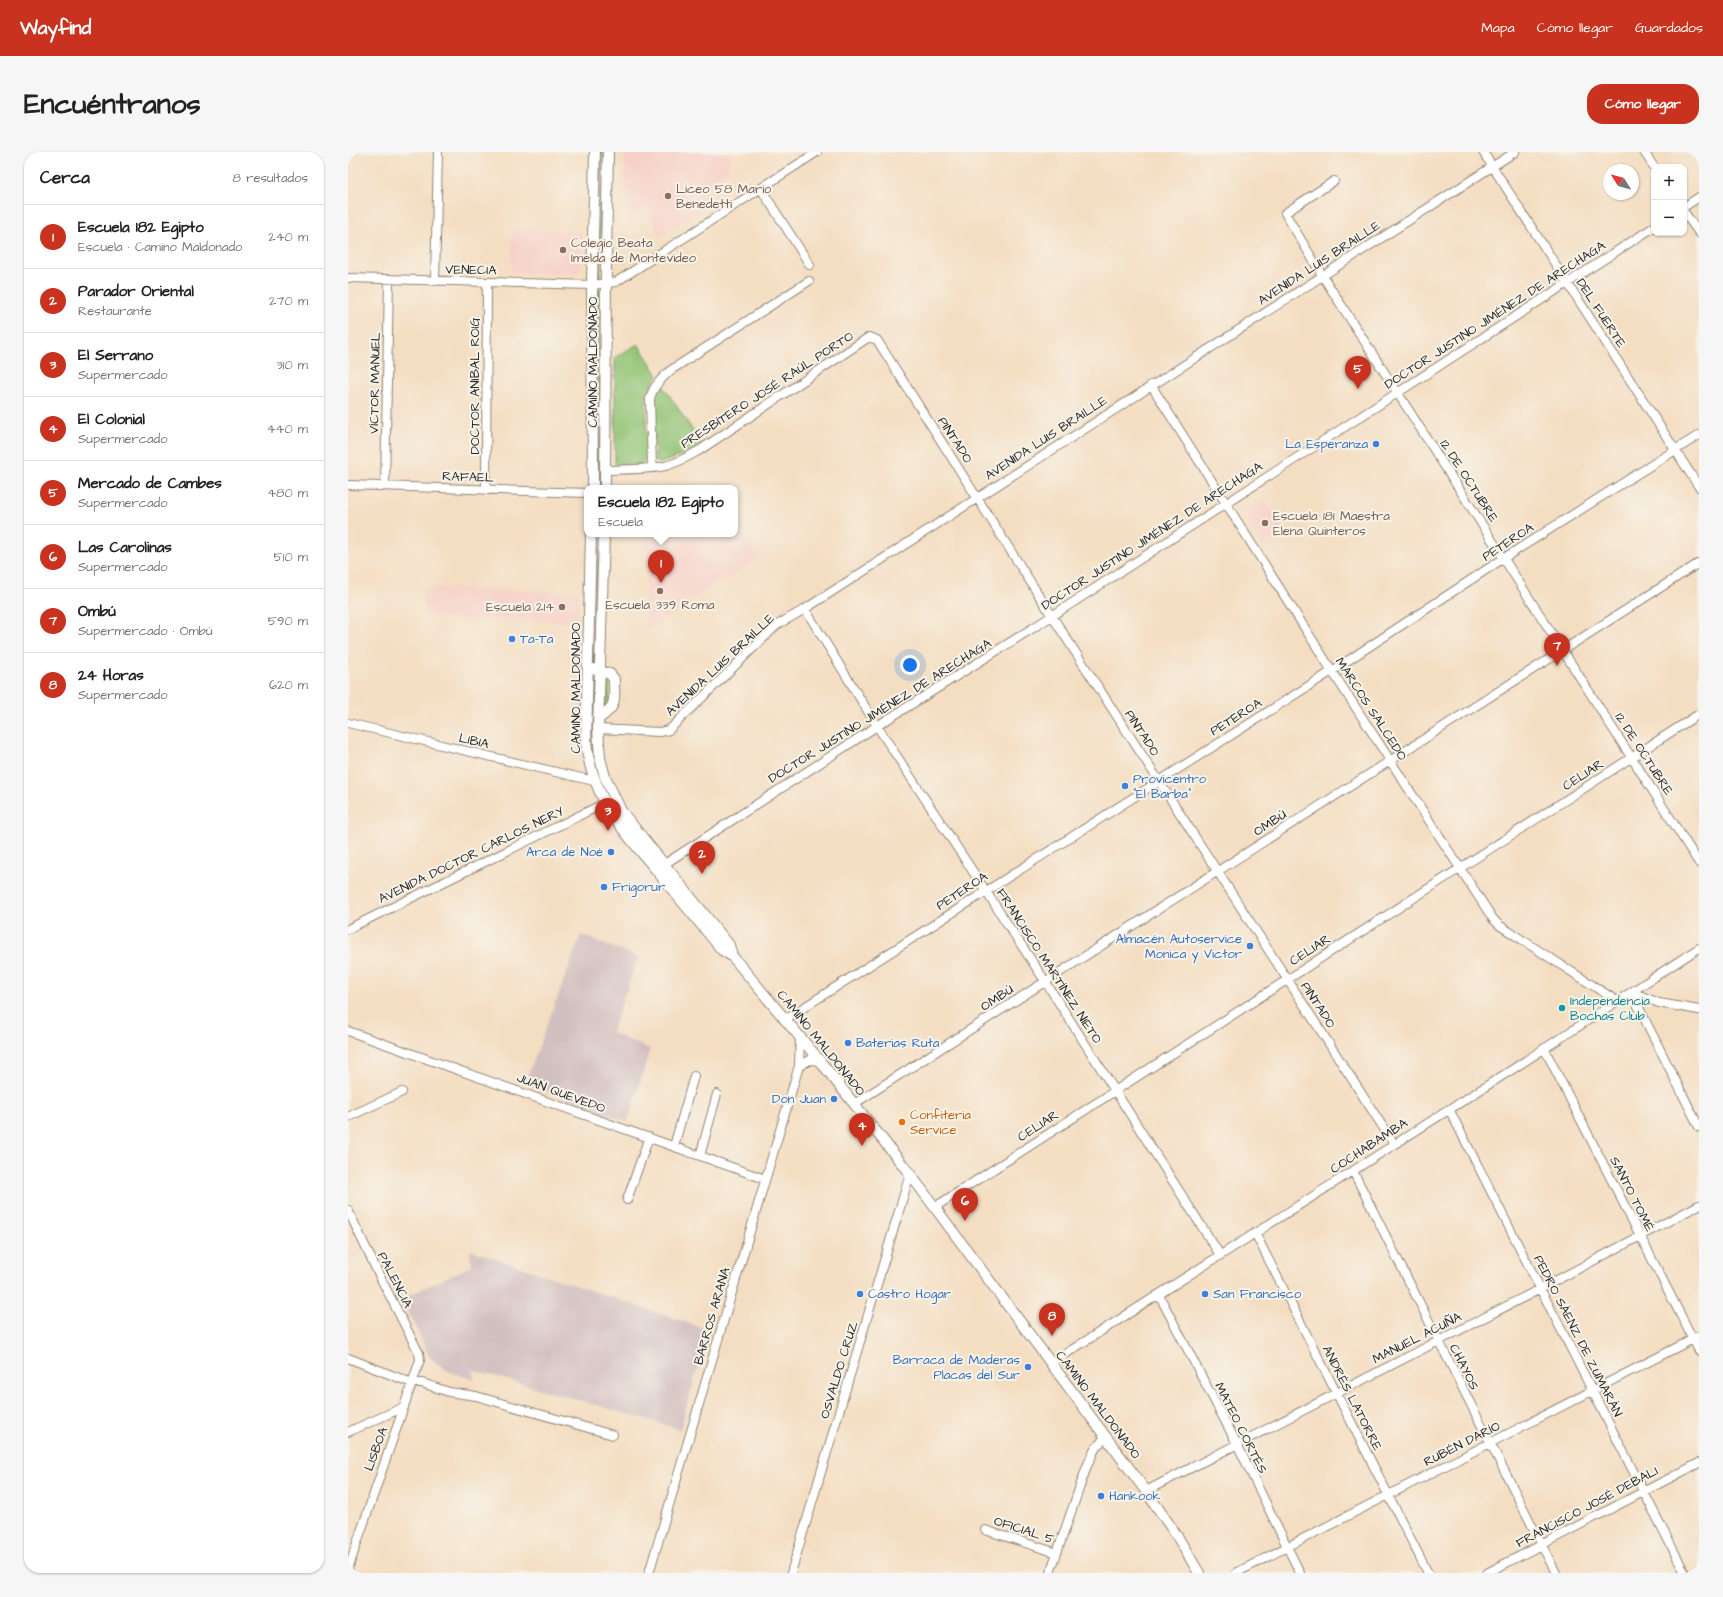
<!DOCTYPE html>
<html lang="es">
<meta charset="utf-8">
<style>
:root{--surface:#fff;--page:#f6f6f6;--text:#222;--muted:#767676;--line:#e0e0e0;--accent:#c8321e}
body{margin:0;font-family:"Architects Daughter",sans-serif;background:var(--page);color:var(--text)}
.controls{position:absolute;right:12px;top:12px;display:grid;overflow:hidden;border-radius:8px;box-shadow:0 1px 3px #0004}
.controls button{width:36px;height:36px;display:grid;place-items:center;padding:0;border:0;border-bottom:1px solid var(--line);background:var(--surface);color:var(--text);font:20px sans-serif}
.compass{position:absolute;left:1255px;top:12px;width:36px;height:36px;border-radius:50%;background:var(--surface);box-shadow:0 1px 3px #0004;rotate:307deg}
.you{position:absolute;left:562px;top:513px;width:14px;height:14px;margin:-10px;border:3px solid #fff;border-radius:50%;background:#1a73e8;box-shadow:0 0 0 6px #1a73e833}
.badge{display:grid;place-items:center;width:26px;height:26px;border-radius:50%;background:var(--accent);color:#fff;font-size:13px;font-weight:700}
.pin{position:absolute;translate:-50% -33px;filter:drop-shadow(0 1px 2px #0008)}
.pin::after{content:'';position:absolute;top:21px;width:14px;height:12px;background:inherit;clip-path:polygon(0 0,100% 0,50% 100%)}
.popup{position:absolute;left:236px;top:333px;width:154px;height:52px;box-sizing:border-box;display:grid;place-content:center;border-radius:8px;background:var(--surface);filter:drop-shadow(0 1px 3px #0005);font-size:13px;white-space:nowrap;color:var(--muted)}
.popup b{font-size:15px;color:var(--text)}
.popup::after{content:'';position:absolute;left:50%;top:100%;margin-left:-8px;border:8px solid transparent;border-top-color:var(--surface)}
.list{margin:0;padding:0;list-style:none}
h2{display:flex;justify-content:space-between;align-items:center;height:52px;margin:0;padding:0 16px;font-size:17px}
h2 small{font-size:13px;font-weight:400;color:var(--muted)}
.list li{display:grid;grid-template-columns:26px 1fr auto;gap:12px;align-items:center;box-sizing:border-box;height:64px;padding:0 16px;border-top:1px solid var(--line)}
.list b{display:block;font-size:15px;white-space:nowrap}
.list p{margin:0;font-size:13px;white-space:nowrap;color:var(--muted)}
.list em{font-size:13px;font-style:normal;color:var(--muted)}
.map{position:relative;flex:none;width:1351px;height:1421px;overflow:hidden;border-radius:16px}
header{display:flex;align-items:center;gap:24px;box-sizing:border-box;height:56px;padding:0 20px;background:var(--accent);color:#fff}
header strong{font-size:19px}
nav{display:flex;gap:22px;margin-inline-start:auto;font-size:14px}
.intro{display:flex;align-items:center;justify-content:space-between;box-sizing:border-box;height:96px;padding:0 24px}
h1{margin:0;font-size:28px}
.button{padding:10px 18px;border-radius:16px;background:var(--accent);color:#fff;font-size:14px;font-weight:700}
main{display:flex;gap:24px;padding:0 24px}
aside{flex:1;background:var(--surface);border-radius:16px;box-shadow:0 1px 3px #0004}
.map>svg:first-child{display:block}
</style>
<header>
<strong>Wayfind</strong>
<nav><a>Mapa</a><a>Cómo llegar</a><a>Guardados</a></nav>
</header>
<div class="intro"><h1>Encuéntranos</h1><a class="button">Cómo llegar</a></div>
<main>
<aside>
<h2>Cerca<small>8 resultados</small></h2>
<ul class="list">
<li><span class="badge">1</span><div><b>Escuela 182 Egipto</b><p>Escuela · Camino Maldonado</p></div><em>240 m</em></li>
<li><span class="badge">2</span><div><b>Parador Oriental</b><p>Restaurante</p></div><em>270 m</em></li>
<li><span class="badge">3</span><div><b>El Serrano</b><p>Supermercado</p></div><em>310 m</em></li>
<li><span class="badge">4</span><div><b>El Colonial</b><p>Supermercado</p></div><em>440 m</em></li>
<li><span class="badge">5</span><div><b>Mercado de Cambes</b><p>Supermercado</p></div><em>480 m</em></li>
<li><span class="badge">6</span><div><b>Las Carolinas</b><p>Supermercado</p></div><em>510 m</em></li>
<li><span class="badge">7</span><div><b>Ombú</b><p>Supermercado · Ombú</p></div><em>590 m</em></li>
<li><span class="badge">8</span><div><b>24 Horas</b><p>Supermercado</p></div><em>620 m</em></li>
</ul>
</aside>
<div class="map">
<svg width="1351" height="1421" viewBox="0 0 1351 1421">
<rect width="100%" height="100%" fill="#f7f3e8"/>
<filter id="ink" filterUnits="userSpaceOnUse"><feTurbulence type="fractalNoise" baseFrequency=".025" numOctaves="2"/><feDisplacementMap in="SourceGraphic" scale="8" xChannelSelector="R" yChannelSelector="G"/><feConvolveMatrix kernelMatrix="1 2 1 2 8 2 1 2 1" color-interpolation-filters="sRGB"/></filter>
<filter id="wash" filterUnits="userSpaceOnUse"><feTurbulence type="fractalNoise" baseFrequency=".012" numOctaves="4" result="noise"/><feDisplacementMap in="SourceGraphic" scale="16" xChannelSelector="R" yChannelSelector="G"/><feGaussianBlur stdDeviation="0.9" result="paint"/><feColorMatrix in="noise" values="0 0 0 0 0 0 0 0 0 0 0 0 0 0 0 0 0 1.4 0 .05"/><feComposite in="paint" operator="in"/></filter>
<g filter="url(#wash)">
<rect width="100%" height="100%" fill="#f4dec2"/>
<path fill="#f7d1c8" d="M277,0H381L383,3L380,18L355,36L364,51L311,86L301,56L279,62L281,40H275Z
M164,77L233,79L232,119L227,123L163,121Z
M917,346L937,379L915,393L899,366V363L902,356Z
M387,370L410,406L297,479L299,382H387Z
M75,435L231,440L230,470L76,465Z"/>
<path fill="#d2bfc0" d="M233,783L290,805L263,881L302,897L280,970L177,931Z
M122,1098L361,1178L332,1277L125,1218L126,1228L100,1219L82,1206L54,1146L124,1114Z"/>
<path fill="#91c373" stroke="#5e774f" d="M251,0H254L252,127L249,126Z
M250,137H253L251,336H248Z
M290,192L310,223L298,244L299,307L293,313H268L267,312V205Z
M313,231L354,292L340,301L313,311L307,309L305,252L307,241Z
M248,382H250L247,512L245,513Z
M245,520L247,521L254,629L265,653L301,700L299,702L273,670L250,628L243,591Z
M255,524L261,526L262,550L255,557Z"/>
</g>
<g filter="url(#ink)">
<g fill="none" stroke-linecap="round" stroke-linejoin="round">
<defs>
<path id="minor" d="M1135,0L1351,335
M1296,0L1306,15
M986,29L937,61L974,123L1351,711
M413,37L462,113
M1336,55L1351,45
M1336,60L1351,81
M0,126L244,133L268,130L469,0
M87,129L90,0
M803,233L984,519L1145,767L1151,773L1269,849
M304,315L302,247C305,234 313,227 323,218L461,129
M257,318C277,317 298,318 317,314C330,311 341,304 352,298L521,185L529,188L704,464L1046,992
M0,333L239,341
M37,334L41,127
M138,338L139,130
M457,457L529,574L697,829L872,1103
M0,571L246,629
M250,577L312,580L321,578L429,473L457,457L1167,0
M312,715L529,574L704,464L1306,75
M0,777L257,651
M1283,840L1351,975
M1283,840L1311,851L1351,858
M436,868L984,519L1156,406L1351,283
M0,879L417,1027
M1196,896L1351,1199
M451,914L462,908L472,909
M506,952L1351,411
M1101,957L1337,1421
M0,965L54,940
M326,994L346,924
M352,1004L369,942
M1005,1019L1208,1421
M279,1048L301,985
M587,1055L1351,562
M0,1058L30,1121L71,1201L72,1208L0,1417
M907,1081L1080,1421
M811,1143L889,1292L952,1421
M0,1206L64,1231H74L101,1240L128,1244L265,1283
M703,1211L1165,917L1351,796
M0,1280L56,1255
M798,1339L1192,1137L1351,1053
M637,1378L709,1401
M301,1421L451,914L452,886
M443,1421L562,1022
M702,1421L739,1314L747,1297L758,1284
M888,1421L1351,1184
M1139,1421L1351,1311"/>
<path id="major" d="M245,336L244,133L247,0
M257,336L258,104L260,0
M243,382L238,591C245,648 275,678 310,720C331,746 353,772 374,798L384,804L472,909L562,1022L798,1339L829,1384L851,1421
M256,382L250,577L252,606L257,625L273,659L381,793L384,804
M245,517L262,522L266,527C266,550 270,553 250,567"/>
</defs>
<use href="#minor" stroke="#908476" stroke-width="10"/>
<use href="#major" stroke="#908476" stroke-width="12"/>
<use href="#minor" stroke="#fff" stroke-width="8"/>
<use href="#major" stroke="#fff" stroke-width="10"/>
</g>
</g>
<g fill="#8d6e63" stroke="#f7f3e8" stroke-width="1.5">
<circle cx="320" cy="44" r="4"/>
<circle cx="215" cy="98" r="4"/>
<circle cx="917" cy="371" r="4"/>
<circle cx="312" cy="439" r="4"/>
<circle cx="214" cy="455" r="4"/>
</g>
<g fill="#3f7fe0" stroke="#f7f3e8" stroke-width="1.5">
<circle cx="1028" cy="292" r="4"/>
<circle cx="164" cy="487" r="4"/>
<circle cx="777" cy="634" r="4"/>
<circle cx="263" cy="700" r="4"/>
<circle cx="256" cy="735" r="4"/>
<circle cx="902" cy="794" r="4"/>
<circle cx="500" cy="891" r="4"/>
<circle cx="486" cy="947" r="4"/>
<circle cx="512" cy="1142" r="4"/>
<circle cx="857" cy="1142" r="4"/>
<circle cx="680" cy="1215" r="4"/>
<circle cx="753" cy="1344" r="4"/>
</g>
<circle fill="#0f9aa8" stroke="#f7f3e8" stroke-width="1.5" cx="1214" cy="856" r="4"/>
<circle fill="#e8710a" stroke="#f7f3e8" stroke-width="1.5" cx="554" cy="970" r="4"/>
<g text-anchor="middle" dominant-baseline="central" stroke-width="4" stroke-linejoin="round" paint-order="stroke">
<g font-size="13" fill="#785e54" stroke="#f7f3e8" text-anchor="start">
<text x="328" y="37">Liceo 58 Mario<tspan x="328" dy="15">Benedetti</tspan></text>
<text x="223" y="91">Colegio Beata<tspan x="223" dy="15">Imelda de Montevideo</tspan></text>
<text x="925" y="364">Escuela 181 Maestra<tspan x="925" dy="15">Elena Quinteros</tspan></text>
<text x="312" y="453" text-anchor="middle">Escuela 339 Roma</text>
<text x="206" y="455" text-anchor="end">Escuela 214</text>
</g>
<g font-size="13" fill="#2b2b2b" stroke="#f7f3e8">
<text transform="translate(971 111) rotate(-33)">AVENIDA LUIS BRAILLE</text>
<text transform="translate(123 118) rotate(1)">VENECIA</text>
<text transform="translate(1253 161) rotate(57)">DEL FUERTE</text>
<text transform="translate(1147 163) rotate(-33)">DOCTOR JUSTINO JIMÉNEZ DE ARECHAGA</text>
<text transform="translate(245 210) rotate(-90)">CAMINO MALDONADO</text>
<text transform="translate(27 231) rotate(-89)">VÍCTOR MANUEL</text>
<text transform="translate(127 234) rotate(-90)">DOCTOR ANIBAL ROIG</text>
<text transform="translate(419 238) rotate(-33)">PRESBÍTERO JOSÉ RAÚL PORTO</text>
<text transform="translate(698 286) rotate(-33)">AVENIDA LUIS BRAILLE</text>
<text transform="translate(607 288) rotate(57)">PINTADO</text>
<text transform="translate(120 325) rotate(2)">RAFAEL</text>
<text transform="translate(1121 329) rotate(57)">12 DE OCTUBRE</text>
<text transform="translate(804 384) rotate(-33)">DOCTOR JUSTINO JIMÉNEZ DE ARECHAGA</text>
<text transform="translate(1160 390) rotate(-33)">PETEROA</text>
<text transform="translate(372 513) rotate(-43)">AVENIDA LUIS BRAILLE</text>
<text transform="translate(228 536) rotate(-90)">CAMINO MALDONADO</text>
<text transform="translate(1023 557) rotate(57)">MARCOS SALCEDO</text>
<text transform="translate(532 559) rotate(-32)">DOCTOR JUSTINO JIMÉNEZ DE ARECHAGA</text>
<text transform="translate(888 565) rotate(-32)">PETEROA</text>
<text transform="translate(794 581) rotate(57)">PINTADO</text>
<text transform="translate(126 589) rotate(13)">LIBIA</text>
<text transform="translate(1296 602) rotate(57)">12 DE OCTUBRE</text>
<text transform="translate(1235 623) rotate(-33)">CELIAR</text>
<text transform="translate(922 671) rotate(-33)">OMBÚ</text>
<text transform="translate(123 703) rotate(-26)">AVENIDA DOCTOR CARLOS NERY</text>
<text transform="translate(614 739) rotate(-33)">PETEROA</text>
<text transform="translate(962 798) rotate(-33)">CELIAR</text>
<text transform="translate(701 814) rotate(57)">FRANCISCO MARTÍNEZ NIETO</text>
<text transform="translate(649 846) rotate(-33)">OMBÚ</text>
<text transform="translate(970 853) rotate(57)">PINTADO</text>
<text transform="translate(473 891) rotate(51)">CAMINO MALDONADO</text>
<text transform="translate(213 941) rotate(20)">JUAN QUEVEDO</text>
<text transform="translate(690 974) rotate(-33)">CELIAR</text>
<text transform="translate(1021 994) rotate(-33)">COCHABAMBA</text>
<text transform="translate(1284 1042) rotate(63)">SANTO TOMÉ</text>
<text transform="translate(47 1128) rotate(63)">PALENCIA</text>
<text transform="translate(364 1164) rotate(-74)">BARROS ARANA</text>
<text transform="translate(1230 1184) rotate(63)">PEDRO SÁENZ DE ZUMARÁN</text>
<text transform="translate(1069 1186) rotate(-27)">MANUEL ACUÑA</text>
<text transform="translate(1116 1215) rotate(63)">CHAYOS</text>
<text transform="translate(491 1218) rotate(-73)">OSVALDO CRUZ</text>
<text transform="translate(1004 1246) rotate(63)">ANDRÉS LATORRE</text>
<text transform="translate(750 1253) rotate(53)">CAMINO MALDONADO</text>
<text transform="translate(893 1276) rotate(63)">MATEO CORTÉS</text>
<text transform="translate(1114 1292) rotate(-27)">RUBÉN DARÍO</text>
<text transform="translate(28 1297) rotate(-70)">LISBOA</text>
<text transform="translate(1239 1355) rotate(-28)">FRANCISCO JOSÉ DEBALI</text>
<text transform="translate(676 1378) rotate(18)">OFICIAL 5</text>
</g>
<g font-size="13" fill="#366cbe" stroke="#f7f3e8" text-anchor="start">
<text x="1020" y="292" text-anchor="end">La Esperanza</text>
<text x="172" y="487">Ta-Ta</text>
<text x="785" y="627">Provicentro<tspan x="785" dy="15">"El Barba"</tspan></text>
<text x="255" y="700" text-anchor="end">Arca de Noé</text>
<text x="264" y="735">Frigorur</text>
<text x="894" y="787" text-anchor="end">Almacén Autoservice<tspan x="894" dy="15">Monica y Victor</tspan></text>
<text x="508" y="891">Baterias Ruta</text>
<text x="478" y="947" text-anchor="end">Don Juan</text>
<text x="520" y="1142">Castro Hogar</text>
<text x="865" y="1142">San Francisco</text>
<text x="672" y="1208" text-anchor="end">Barraca de Maderas<tspan x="672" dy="15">Placas del Sur</tspan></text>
<text x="761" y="1344">Hankook</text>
</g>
<g font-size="13" fill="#0d838f" stroke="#f7f3e8" text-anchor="start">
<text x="1222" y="849">Independencia<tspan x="1222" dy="15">Bochas Club</tspan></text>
</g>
<g font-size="13" fill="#c56008" stroke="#f7f3e8" text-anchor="start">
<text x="562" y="963">Confiteria<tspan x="562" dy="15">Service</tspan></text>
</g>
</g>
</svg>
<div class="controls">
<button>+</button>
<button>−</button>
</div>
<svg class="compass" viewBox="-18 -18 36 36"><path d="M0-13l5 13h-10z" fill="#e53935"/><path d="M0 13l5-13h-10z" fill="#767676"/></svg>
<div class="you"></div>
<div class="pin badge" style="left:313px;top:431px">1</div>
<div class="popup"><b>Escuela 182 Egipto</b>Escuela</div>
<div class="pin badge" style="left:354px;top:722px">2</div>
<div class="pin badge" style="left:260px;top:679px">3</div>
<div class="pin badge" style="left:514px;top:994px">4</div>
<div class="pin badge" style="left:1010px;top:237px">5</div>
<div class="pin badge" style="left:617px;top:1069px">6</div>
<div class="pin badge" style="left:1209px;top:514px">7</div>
<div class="pin badge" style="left:704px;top:1184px">8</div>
</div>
</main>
